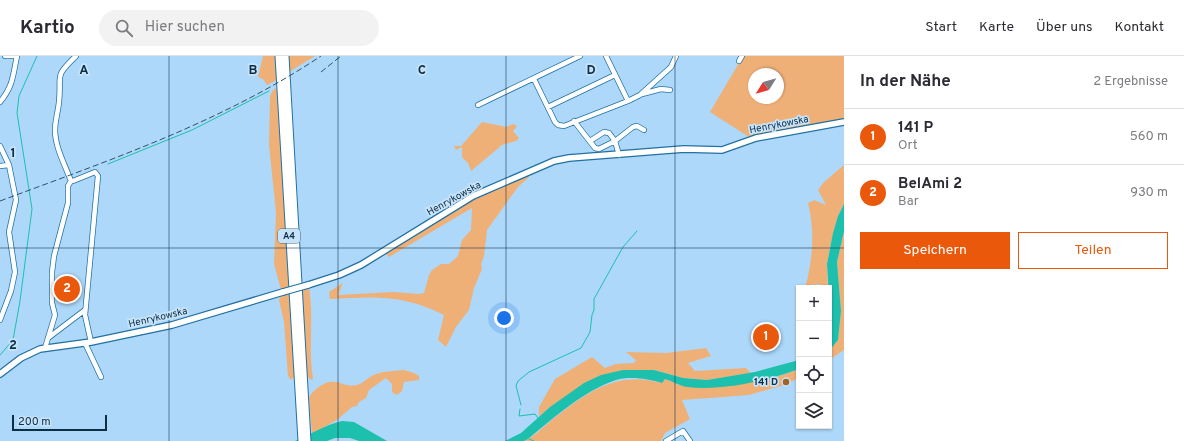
<!DOCTYPE html>
<html lang="de">
<meta charset="utf-8">
<style>
:root{--surface:#fff;--page:#f2f2f3;--text:#2b2b33;--muted:#7c7c81;--line:#e1e1e2;--accent:#ea580c}
body{margin:0;font-family:Overpass,sans-serif;background:var(--page);color:var(--text)}
.controls{position:absolute;right:12px;bottom:12px;display:grid;overflow:hidden;border-radius:0px;box-shadow:0 1px 3px #0004}
.controls button{width:36px;height:36px;display:grid;place-items:center;padding:0;border:0;border-bottom:1px solid var(--line);background:var(--surface);color:var(--text);font:20px sans-serif}
.compass{position:absolute;left:748px;top:12px;width:36px;height:36px;border-radius:50%;background:var(--surface);box-shadow:0 1px 3px #0004;rotate:233deg}
.scale{position:absolute;left:12px;bottom:10px;width:95px;box-sizing:border-box;padding-left:4px;border:2px solid #0e2e44;border-top:0;font-size:11px;line-height:14px;white-space:nowrap;color:#0e2e44;-webkit-text-stroke:3px #c7e3fa;paint-order:stroke}
.you{position:absolute;left:504px;top:262px;width:14px;height:14px;margin:-10px;border:3px solid #fff;border-radius:50%;background:#1a73e8;box-shadow:0 0 0 6px #1a73e833}
.badge{display:grid;place-items:center;width:26px;height:26px;border-radius:50%;background:var(--accent);color:#fff;font-size:13px;font-weight:700}
.pin{position:absolute;translate:-50% -50%;border:2px solid #fff;box-shadow:0 1px 4px #0006}
.list{margin:0;padding:0;list-style:none}
h2{display:flex;justify-content:space-between;align-items:center;height:52px;margin:0;padding:0 16px;font-size:17px}
h2 small{font-size:13px;font-weight:400;color:var(--muted)}
.list li{display:grid;grid-template-columns:26px 1fr auto;gap:12px;align-items:center;box-sizing:border-box;height:56px;padding:0 16px;border-top:1px solid var(--line)}
.list b{display:block;font-size:15px;white-space:nowrap}
.list p{margin:0;font-size:13px;white-space:nowrap;color:var(--muted)}
.list em{font-size:13px;font-style:normal;color:var(--muted)}
.actions{display:flex;gap:8px;padding:12px 16px}
.actions a{flex:1;padding:9px 0;border:1px solid var(--accent);border-radius:0px;text-align:center;font-size:14px;color:var(--accent)}
.actions .main{background:var(--accent);color:#fff}
.icon{flex:none;width:22px;height:22px;fill:none;stroke:currentColor;stroke-width:2;stroke-linecap:round;stroke-linejoin:round}
.map{position:relative;flex:none;width:844px;height:385px;overflow:hidden}
header{display:flex;align-items:center;gap:24px;box-sizing:border-box;height:56px;padding:0 20px;background:var(--surface);border-bottom:1px solid var(--line)}
header strong{font-size:19px}
nav{display:flex;gap:22px;margin-inline-start:auto;font-size:14px}
.search{width:280px;height:36px;background:var(--page);display:flex;align-items:center;gap:10px;box-sizing:border-box;padding:0 14px;border-radius:22px;color:var(--muted);font-size:15px}
main{display:flex}
aside{flex:1;background:var(--surface)}
.map>svg:first-child{display:block}
</style>
<header>
<strong>Kartio</strong>
<div class="search"><svg class="icon" aria-label="search" viewBox="0 0 24 24"><circle cx="10" cy="10" r="6"/><path d="M15 15l6 6"/></svg>Hier suchen</div>
<nav><a>Start</a><a>Karte</a><a>Über uns</a><a>Kontakt</a></nav>
</header>
<main>
<div class="map">
<svg width="844" height="385" viewBox="0 0 844 385">
<rect width="100%" height="100%" fill="#add8fa"/>
<path fill="#efb078" fill-rule="evenodd" d="M263,0H275L277,24L267,29L263,23L258,21Z
M288,0H315L289,16Z
M743,0H844V63L749,81L710,56ZM754,18H778V42H754Z
M277,32L289,231L281,234L274,208L276,157L269,88L270,40L273,34Z
M482,66L506,71L513,68L517,70L513,75L519,82L516,85L502,89L471,115L468,107L462,101V91L456,94L454,90H461Z
M844,109V148L838,160L830,191L827,208L828,232H820V228L812,229L811,232H805C813,203 815,176 808,147L814,144L826,149L818,134L824,126Z
M528,118L529,121L518,131L487,174L484,200L481,208L482,213L474,232L469,254L456,271L446,291L438,284L444,259C401,238 376,241 330,243L329,236L343,227L338,239L394,236L419,238L424,237L429,219L432,214L441,208H449L458,200L462,184L471,174L472,152L389,201L386,198L474,141Z
M844,175V294L829,304V295L838,284L841,255L837,206Z
M309,231C314,261 308,292 313,323L311,324L307,320L302,233Z
M289,237L294,321L291,324L288,320L284,266L279,244L281,240Z
M706,292L711,300L688,307L695,315L746,312L751,317L707,324L683,322L654,314H623L550,351L539,361V351L555,323L592,301L605,312L616,308L634,307L636,304L626,296L666,297Z
M799,313V322L784,329L749,339L682,344L690,363L665,377L661,385H524C535,380 544,370 553,363C587,336 617,314 662,327L664,323L674,326L678,329L774,322Z
M404,314L414,317L419,320V324L404,326L402,335L397,339L392,336V328L386,322L369,334L366,342L359,346L357,350L352,351L337,364L312,378L309,343C310,338 312,337 316,333C337,316 343,335 360,328C365,325 370,320 376,318C384,315 395,315 404,314Z"/>
<path fill="#1dc0ac" d="M844,148V175L837,206L841,255L838,284L829,295L831,271L827,208L833,177L838,160Z
M799,304V313C767,325 722,335 687,331C679,330 673,325 665,323L662,327C649,323 630,320 616,324C583,335 555,361 528,383L524,385H505L521,377L550,351L584,327L601,319L623,314H654L683,322L707,324L755,316Z
M342,365L354,366L387,385H359L350,382H335L327,385H295C311,378 325,369 342,365Z"/>
<g fill="none" stroke-linecap="round" stroke-linejoin="round">
<path stroke="#1dc0ac" stroke-width="1" d="M108,108L192,74L269,35
M0,299L13,284L20,245L32,153L17,57L19,40L37,0
M521,349L516,330L518,325L529,316L581,292L590,276L592,259L594,254V243L623,191L637,175
M520,353L519,360L535,358L538,362
M529,383L534,385"/>
<defs>
<path id="minor" d="M5,0H17
M606,0L628,45
M739,5L742,0
M534,23L555,66L558,69L564,70L628,45L640,39L671,11L676,0
M642,38L661,33L670,34
M0,46C13,31 13,19 17,0
M478,49L580,0
M548,51L615,19
M574,65L595,92L599,93L615,85L619,99
M590,85L604,76L609,77L615,85L633,71L637,70L644,74
M0,90L9,109L16,144L9,176L15,216L11,235L0,264
M0,110L9,109
M71,125H73L95,116L98,120L85,259L91,286
M48,282L85,254
M85,287L101,321
M45,292L55,259L52,247V216L54,200L68,147V130L71,125C65,109 55,91 55,74C55,65 58,56 59,46C62,18 53,22 76,0
M666,385L683,375L690,385"/>
<path id="major" d="M308,229L339,219L361,209L473,140L554,105L569,102L684,93L722,94L756,82L844,66
M0,318L21,302L40,293L91,286L172,269L283,236"/>
<path id="highway" d="M279,0L302,385
M285,0L307,385"/>
</defs>
<use href="#minor" stroke="#2171a3" stroke-width="6"/>
<use href="#major" stroke="#2171a3" stroke-width="8"/>
<use href="#highway" stroke="#2171a3" stroke-width="9"/>
<use href="#minor" stroke="#fff" stroke-width="4.5"/>
<use href="#major" stroke="#fff" stroke-width="5.5"/>
<use href="#highway" stroke="#fff" stroke-width="7"/>
<path stroke="#30526a" stroke-width="1" stroke-dasharray="6 3" stroke-linecap="butt" d="M321,16L341,0
M0,145C110,104 222,66 321,0"/>
<defs>
<path id="major-bridge" d="M283,236L308,229"/>
</defs>
<use href="#major-bridge" stroke="#2171a3" stroke-width="8" stroke-linecap="butt"/>
<use href="#major-bridge" stroke="#fff" stroke-width="5.5"/>
</g>
<path fill="none" stroke="#0e2e44" stroke-width="1" stroke-opacity="0.55" d="M169,0V385M338,0V385M506,0V385M675,0V385M0,192H844"/>
<circle fill="#a06326" stroke="#c7e3fa" stroke-width="1.5" cx="786" cy="326" r="4"/>
<g text-anchor="middle" dominant-baseline="central" stroke-width="3.5" stroke-linejoin="round" paint-order="stroke">
<rect fill="#c7e3fa" stroke="#46647b" stroke-width="1" x="278" y="173" width="22" height="14" rx="3"/>
<g font-size="9" font-weight="bold" fill="#0e2e44">
<text x="289" y="180">A4</text>
</g>
<g font-size="10" fill="#0e2e44" stroke="#c7e3fa">
<text transform="translate(779 69) rotate(-11)">Henrykowska</text>
<text transform="translate(454 143) rotate(-29)">Henrykowska</text>
<text transform="translate(158 262) rotate(-13)">Henrykowska</text>
</g>
<g font-size="10" font-weight="bold" fill="#0e2e44" stroke="#c7e3fa" text-anchor="end">
<text x="778" y="326">141 D</text>
</g>
</g>
<g font-size="13" text-anchor="middle" font-weight="bold" fill="#0e2e44" stroke="#c7e3fa" stroke-width="3.5" stroke-linejoin="round" paint-order="stroke">
<text x="84" y="18">A</text>
<text x="253" y="18">B</text>
<text x="422" y="18">C</text>
<text x="591" y="18">D</text>
<text x="13" y="101">1</text>
<text x="13" y="293">2</text>
</g>
</svg>
<div class="controls">
<button>+</button>
<button>−</button>
<button><svg class="icon" aria-label="locate" viewBox="0 0 24 24"><circle cx="12" cy="12" r="6"/><path d="M12 2v4M12 18v4M2 12h4M18 12h4"/></svg></button>
<button><svg class="icon" aria-label="layers" viewBox="0 0 24 24"><path d="M12 4l9 5-9 5-9-5zM3 14l9 5 9-5"/></svg></button>
</div>
<svg class="compass" viewBox="-18 -18 36 36"><path d="M0-13l5 13h-10z" fill="#e53935"/><path d="M0 13l5-13h-10z" fill="#7c7c81"/></svg>
<div class="scale">200 m</div>
<div class="you"></div>
<div class="pin badge" style="left:766px;top:281px">1</div>
<div class="pin badge" style="left:67px;top:233px">2</div>
</div>
<aside>
<h2>In der Nähe<small>2 Ergebnisse</small></h2>
<ul class="list">
<li><span class="badge">1</span><div><b>141 P</b><p>Ort</p></div><em>560 m</em></li>
<li><span class="badge">2</span><div><b>BelAmi 2</b><p>Bar</p></div><em>930 m</em></li>
</ul>
<div class="actions"><a class="main">Speichern</a><a>Teilen</a></div>
</aside>
</main>
